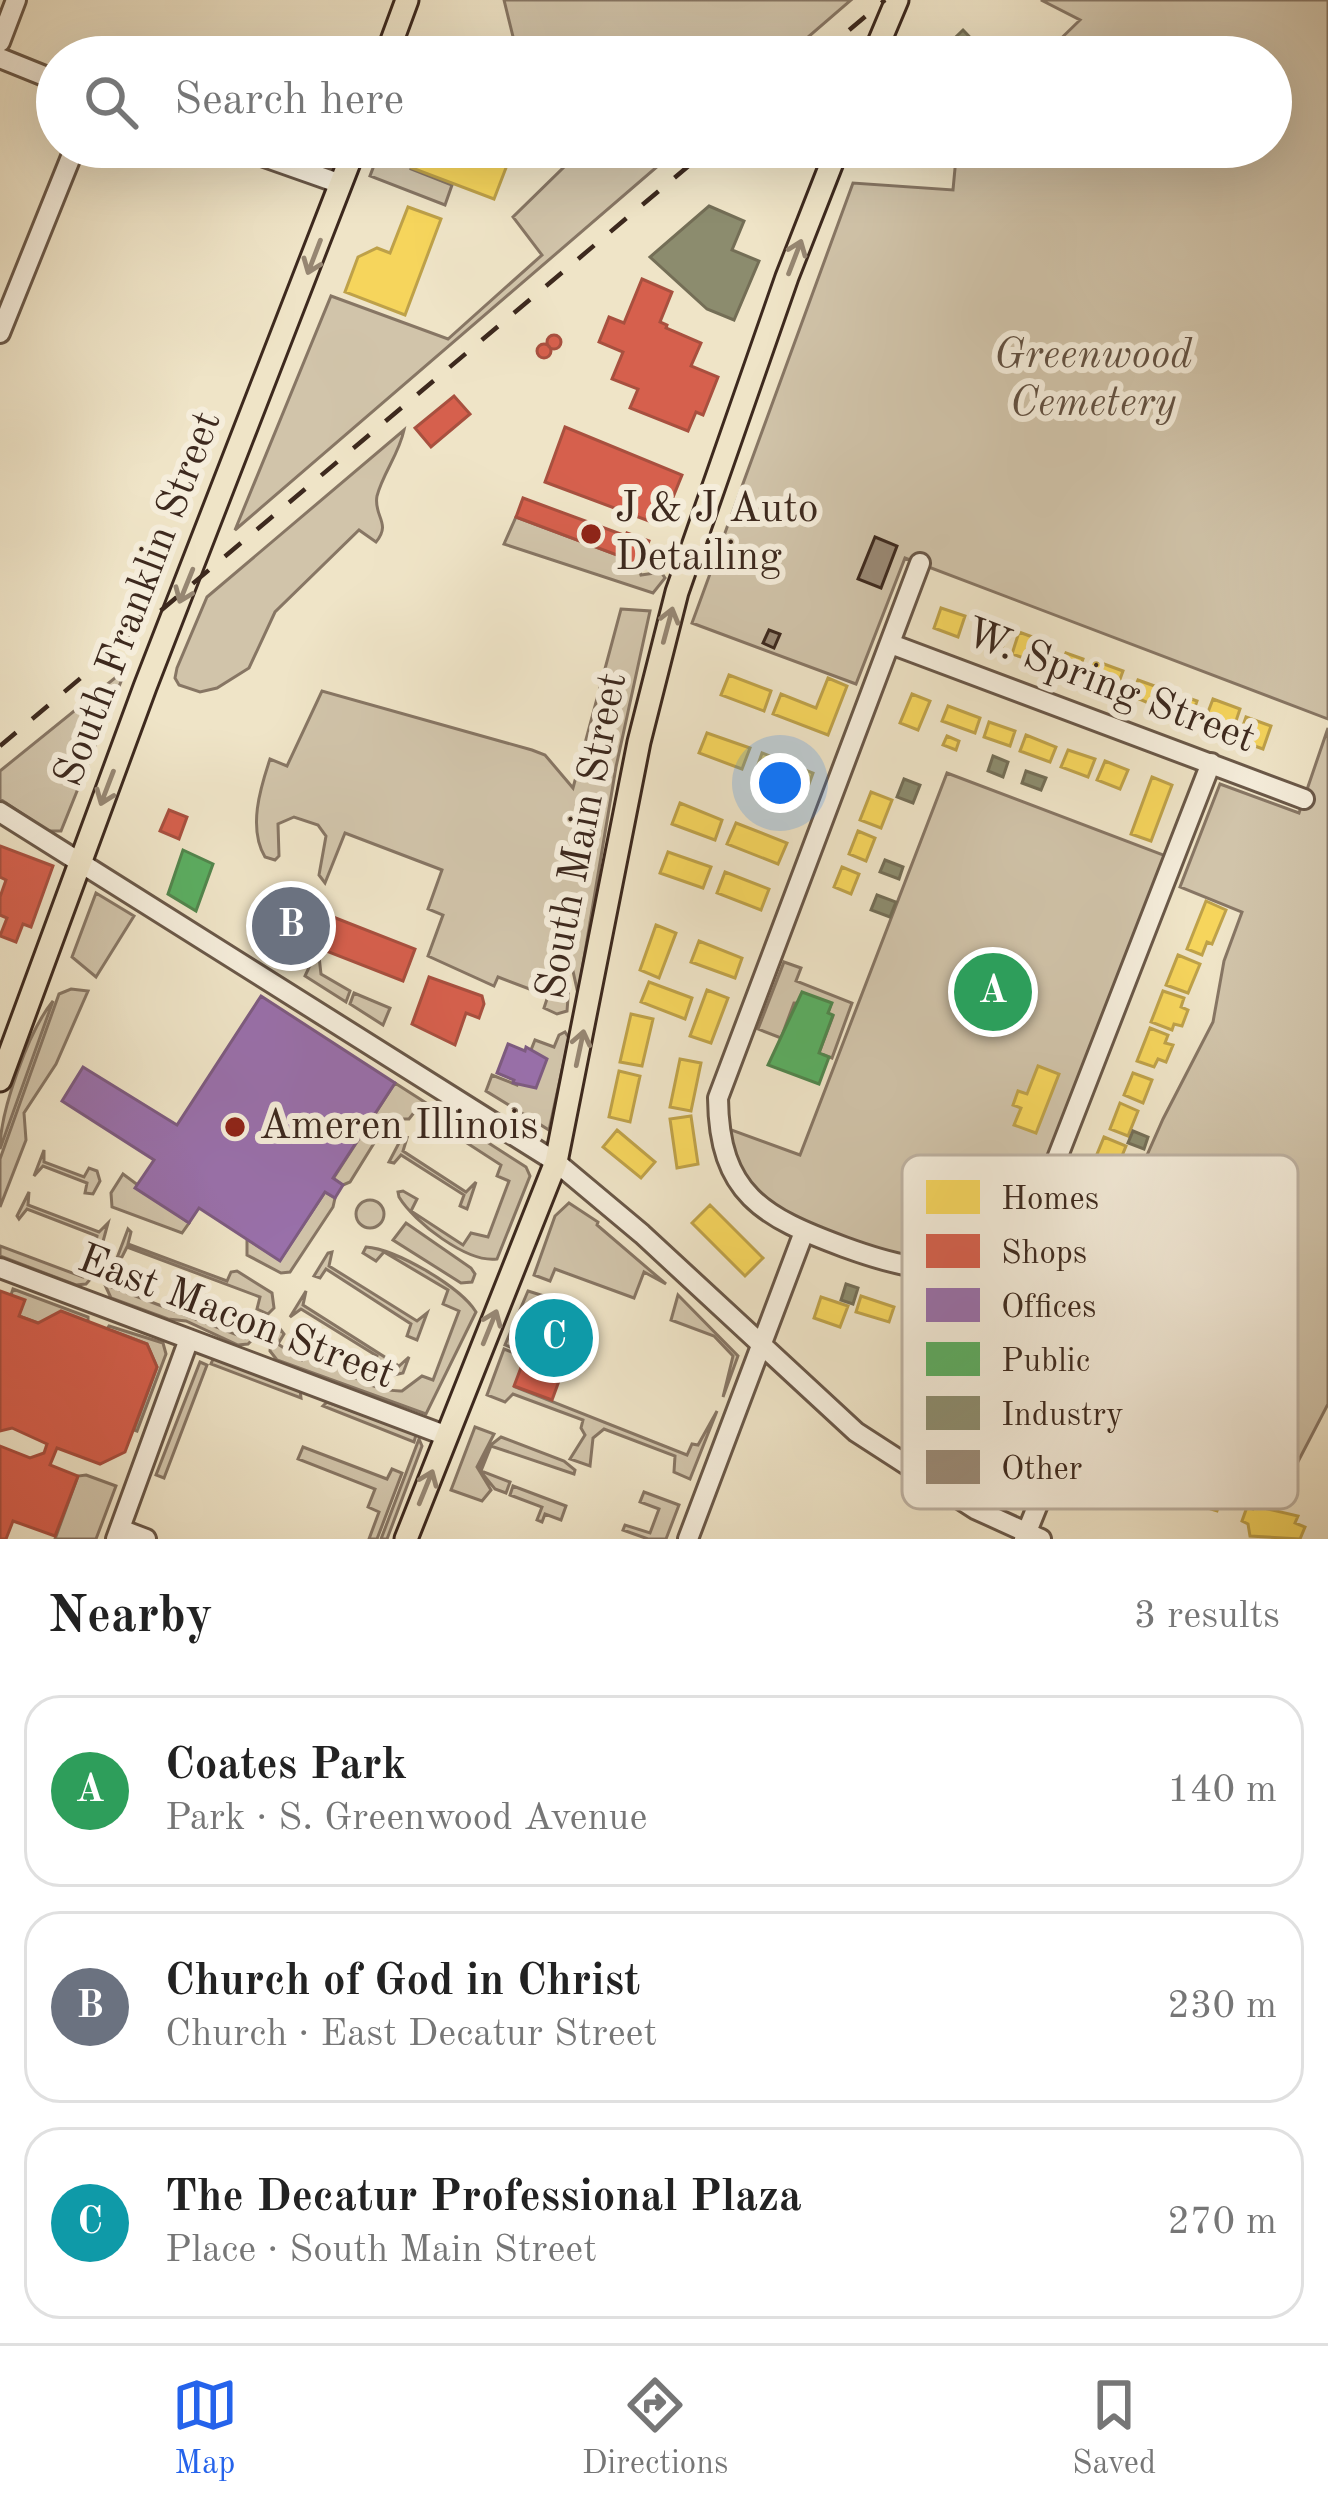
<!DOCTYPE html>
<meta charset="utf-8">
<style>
:root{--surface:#fff;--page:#f2f2f2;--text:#222;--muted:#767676;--line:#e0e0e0;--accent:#2563eb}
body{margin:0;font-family:"Old Standard TT",serif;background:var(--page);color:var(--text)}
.you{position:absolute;left:780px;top:783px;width:42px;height:42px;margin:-30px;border:9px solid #fff;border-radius:50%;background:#1a73e8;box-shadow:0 0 0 18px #1a73e833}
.badge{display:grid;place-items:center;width:78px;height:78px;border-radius:50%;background:var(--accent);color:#fff;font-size:39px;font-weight:700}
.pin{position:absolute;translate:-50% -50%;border:6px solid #fff;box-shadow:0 3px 12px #0006}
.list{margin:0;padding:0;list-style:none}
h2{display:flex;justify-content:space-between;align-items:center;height:156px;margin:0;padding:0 48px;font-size:51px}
h2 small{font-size:39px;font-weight:400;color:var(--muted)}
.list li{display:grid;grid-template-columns:78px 1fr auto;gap:36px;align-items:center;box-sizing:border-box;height:192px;margin:0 24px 24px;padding:0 24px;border:3px solid var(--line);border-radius:36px}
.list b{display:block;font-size:45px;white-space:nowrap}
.list p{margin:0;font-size:39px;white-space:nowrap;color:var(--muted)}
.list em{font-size:39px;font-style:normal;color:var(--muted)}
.icon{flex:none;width:66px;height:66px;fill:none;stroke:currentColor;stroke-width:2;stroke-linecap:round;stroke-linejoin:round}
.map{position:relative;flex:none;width:1328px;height:1539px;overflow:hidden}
.search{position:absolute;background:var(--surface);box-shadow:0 12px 48px #0002;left:36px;right:36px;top:36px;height:132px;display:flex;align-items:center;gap:30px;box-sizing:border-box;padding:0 42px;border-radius:66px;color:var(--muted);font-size:45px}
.sheet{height:804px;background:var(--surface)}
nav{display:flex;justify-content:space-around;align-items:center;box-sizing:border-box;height:168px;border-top:3px solid var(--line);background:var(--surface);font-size:33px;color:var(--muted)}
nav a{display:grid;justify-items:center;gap:6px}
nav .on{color:var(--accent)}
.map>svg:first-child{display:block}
</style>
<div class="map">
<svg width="1328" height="1539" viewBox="0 0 1328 1539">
<rect width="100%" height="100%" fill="#efe4c7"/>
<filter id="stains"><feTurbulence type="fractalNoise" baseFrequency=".00167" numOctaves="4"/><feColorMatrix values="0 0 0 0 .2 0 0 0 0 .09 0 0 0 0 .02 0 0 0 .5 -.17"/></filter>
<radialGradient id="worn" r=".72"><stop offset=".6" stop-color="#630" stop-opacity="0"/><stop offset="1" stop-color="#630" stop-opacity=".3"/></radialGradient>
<path fill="#d1c4aa" stroke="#877664" stroke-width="3" d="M504,0H851L785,57H518Z
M1041,0H1328V719L905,558L856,684L692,623L853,183L953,190L957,147H1271V57H1042L1080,20Z
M381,147H419L411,169L452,185L445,205L370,176Z
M576,147H680L235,530L331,296L448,339L542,255L513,217L566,165Z
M404,430C399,454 383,473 377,496C373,516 392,523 376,542L359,530L275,612L249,668L217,688L200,692L179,685L175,678L177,668L207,597Z
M516,517L620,556L618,561L639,569L641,575L661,572L665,578L653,593L504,544Z
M621,609L650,611L616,767L578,994L571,962L561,959L556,962L550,994L562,999L569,985L567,1011L557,1014L544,1008L548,996L498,977L494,986L428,956L443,915L428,909L442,870L345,833L325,883L319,875L326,836L318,825L294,817L278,824L279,856L275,860L265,857C248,828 260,789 270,759L287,766L322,691L532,750L545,755L573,788Z
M126,669L61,831H48L0,799V771Z
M1328,728V1404L1278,1500L1163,1456L1225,1286L1110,1239L1163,1119L1213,1022L1224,961L1242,912L1180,887L1220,784L1299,813Z
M947,773L1174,859L1039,1205L967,1268L886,1262L749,1196L718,1125L800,1155Z
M96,893L134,916L96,977L72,957Z
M318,948L321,974L350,991L346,1002L305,976Z
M784,962L801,968L796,981L852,1003L832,1058L819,1053L833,1016L828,1013L831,1004L794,1003L781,1038L758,1029Z
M71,989L88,991L56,1064L24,1113L26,1140L0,1207V1159L59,994Z
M354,993L390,1008L383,1025L350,1004Z
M53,1001L0,1149C0,1111 29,1030 53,1001Z
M565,1032L569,1038L549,1130L486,1091L492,1075L517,1085L535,1040L554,1047L559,1035Z
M395,1083L526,1167L530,1176L497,1259C467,1263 414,1222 399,1197L398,1192L403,1191L417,1199L411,1211L463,1245L471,1233L488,1237L509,1181L497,1176L501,1165L416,1110L409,1119H389L350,1182L343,1185L333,1179Z
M407,1138L403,1151L466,1192L476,1182L467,1209L460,1206L464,1195L401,1155L394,1163L389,1162L401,1139Z
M44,1150V1162L84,1177L89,1168L97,1171L100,1181L93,1194L85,1193L87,1183L43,1166L34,1176Z
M123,1174L189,1223L182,1233L112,1207L111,1193Z
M29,1192L28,1205L99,1232L108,1223L101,1249L95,1248L97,1236L27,1209L19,1219L17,1216Z
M325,1192L335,1198L333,1207L290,1272L281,1273L247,1255V1239L280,1260Z
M356 1214a14 14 0 1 1 28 0a14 14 0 1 1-28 0Z
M569,1203L598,1222L597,1225L666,1284L644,1272L634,1298L555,1269L550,1281L534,1275L555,1216Z
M406,1223L471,1268L475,1274L472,1282L461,1283L393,1240Z
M128,1229L131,1232L128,1244L227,1281L231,1272L237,1271L272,1293L274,1308L268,1314L257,1309L260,1297L127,1247L122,1257L117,1258Z
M0,1246L83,1277L92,1265L95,1274L86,1284L76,1285L0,1256Z
M366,1247C396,1249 461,1287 476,1312L426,1414L277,1360L270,1351L271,1340L281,1330L284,1334L278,1344L302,1360L312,1350C340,1367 367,1392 402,1391L422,1376L433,1380L459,1311L443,1304L448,1290L384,1252L376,1261L363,1253Z
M332,1252L329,1266L417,1321L427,1313L417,1340L407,1336L411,1324L326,1269L320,1278L314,1276L328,1253Z
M111,1273L115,1276L112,1287L245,1338L253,1326L257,1335L248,1344L238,1345L186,1321L168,1319L111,1298L105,1285Z
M13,1289L88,1317V1322L38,1323L19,1316L11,1295Z
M306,1291L303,1305L399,1366L409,1357L403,1373L394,1375L374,1368L377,1356L301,1309L290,1317Z
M528,1291L544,1296L523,1352L505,1345Z
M678,1295L738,1356L723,1397L733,1356L714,1336L671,1320Z
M109,1326L163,1343L166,1354L137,1431L134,1430L157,1367L147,1344L107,1329Z
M504,1349L525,1357L515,1387L687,1455L692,1444L698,1445L717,1411L690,1479L674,1472L675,1456L604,1429L593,1438L590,1466L570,1459L585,1435L581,1428L583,1420L513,1394L505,1402L487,1395Z
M214,1357L300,1389L301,1398L211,1364Z
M200,1362L207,1365L164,1478L156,1475Z
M327,1402L411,1432L416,1435L414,1442L323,1406Z
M475,1427L494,1434L477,1467L491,1490L482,1501L451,1490Z
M501,1437L564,1461L575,1470L574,1474L491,1446L481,1471L510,1482L506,1493L495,1489L481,1472L480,1468L487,1448Z
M419,1439L422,1446L387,1539H381Z
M303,1447L387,1479L392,1469L402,1473L377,1539H369L379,1512L368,1507L375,1489L298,1459Z
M86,1475L116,1486L96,1539H55L78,1476Z
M513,1486L566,1506L561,1520L545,1514L542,1522L537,1520L542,1507L510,1495Z
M644,1492L679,1505L666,1539H648L623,1530L625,1525L650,1533L659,1509L640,1502Z"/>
<path fill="#f6d55c" stroke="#bea149" stroke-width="3" d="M439,38L466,48L462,57L433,54Z
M421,147H514L494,199L412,168Z
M408,207L441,219L405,315L345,292L358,257L377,248L390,253Z
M941,608L965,616L958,637L934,628Z
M983,625L1007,633L1001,652L977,643Z
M1019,632L1046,642L1039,663L1012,654Z
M1066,653L1083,659L1077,676L1059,670Z
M1093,660L1123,671L1115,693L1085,683Z
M729,675L771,691L764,711L721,695Z
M828,678L847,686L828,735L773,714L781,694L816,708Z
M1138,680L1160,688L1153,705L1132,696Z
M1171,692L1197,701L1191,719L1165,709Z
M912,694L930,701L918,730L900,723Z
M1213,699L1240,709L1233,730L1205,720Z
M948,706L980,718L975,733L942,721Z
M1246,717L1271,726L1263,749L1238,740Z
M989,722L1015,731L1010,746L984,737Z
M707,733L750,748L742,769L699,753Z
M1026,735L1056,747L1050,762L1020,751Z
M947,736L959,741L956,750L943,745Z
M1068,750L1095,759L1088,777L1061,767Z
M762,753L813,773L805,795L754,776Z
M1105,761L1128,770L1120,789L1097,780Z
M1152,777L1172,785L1151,841L1131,834Z
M871,792L892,800L881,828L860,820Z
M680,803L722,820L715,840L672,824Z
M736,823L787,843L778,864L727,844Z
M858,831L875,838L866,861L849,854Z
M668,852L711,867L703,888L660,873Z
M842,867L859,874L851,894L834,887Z
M725,872L769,889L761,910L717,893Z
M1206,901L1226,910L1212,944L1207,942L1202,955L1187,949Z
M656,925L676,933L659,978L640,970Z
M699,941L742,958L735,978L691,962Z
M1178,955L1200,964L1188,993L1166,985Z
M649,982L692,998L685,1019L641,1002Z
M707,990L728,998L711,1043L690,1036Z
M1163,991L1184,998L1181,1007L1188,1010L1182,1026L1174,1024L1172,1030L1151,1022Z
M631,1014L653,1019L642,1066L620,1062Z
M1150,1028L1168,1035L1165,1043L1173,1045L1166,1062L1158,1059L1154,1067L1137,1061Z
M680,1059L701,1063L691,1111L670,1107Z
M1038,1066L1059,1074L1036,1133L1014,1125L1021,1108L1013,1105L1018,1091L1027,1094Z
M619,1071L640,1076L630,1122L609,1117Z
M1133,1073L1152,1080L1143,1103L1124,1095Z
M1120,1103L1138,1111L1128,1136L1110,1129Z
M691,1116L698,1164L677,1168L670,1119Z
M617,1130L655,1162L641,1178L603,1147Z
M1104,1137L1126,1146L1115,1173L1093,1164Z
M710,1205L763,1258L745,1276L692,1223Z
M861,1296L894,1307L889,1322L856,1312Z
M821,1297L848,1306L840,1327L814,1318Z
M1183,1474L1225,1489L1217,1511L1169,1496L1175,1480L1180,1482Z
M1255,1506L1298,1516L1295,1523L1305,1527L1300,1539L1250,1536L1248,1524L1242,1521L1247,1507L1253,1509Z"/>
<path fill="#d6604d" stroke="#a8503f" stroke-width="3" d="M642,279L672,292L660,322L667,325L666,328L701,343L691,366L718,377L703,415L696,412L688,431L630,408L638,389L612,379L623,352L599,342L609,317L624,323Z
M547 342a7 7 0 1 1 14 0a7 7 0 1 1-14 0Z
M537 351a7 7 0 1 1 14 0a7 7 0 1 1-14 0Z
M454,396L470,414L431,447L415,428Z
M565,427L682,475L667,512L662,510L657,524L545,482Z
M523,498L626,536L627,533L649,541L639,569L618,561L620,556L516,517Z
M169,810L187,817L179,839L160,831Z
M0,846L53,866L31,927L23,924L16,942L0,936L7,918L0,915V897L6,880L0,877Z
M333,917L415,949L403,981L321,949Z
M429,977L482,996L484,1004L479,1018L466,1013L455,1045L412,1024Z
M0,1291L25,1300L19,1316L38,1323L61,1311L147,1344L157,1367L125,1452L100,1464L57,1448L50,1465L78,1476L55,1536L13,1521L6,1539H0V1446L30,1458L44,1453L47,1444L12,1428L0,1431Z
M544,1307L581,1321L552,1400L514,1386Z"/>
<path fill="#9970ab" stroke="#7d5b81" stroke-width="3" d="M261,996L395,1083L333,1178L343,1185L335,1198L325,1192L280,1261L199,1208L189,1223L135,1188L154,1160L62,1101L83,1067L177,1125Z
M508,1044L525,1051L526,1047L547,1059L536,1088L513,1083L514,1080L497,1073Z"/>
<path fill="#5aae61" stroke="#51864d" stroke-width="3" d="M183,850L213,864L196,911L168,894Z
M286,897L313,907L296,955L268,945Z
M802,992L832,1003L828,1013L833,1015L819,1053L829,1057L819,1084L768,1065Z"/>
<path fill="#8c8c6e" stroke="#746e56" stroke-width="3" d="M963,30L989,57H935Z
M709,206L744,221L732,250L759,261L734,320L707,309L650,257Z
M993,756L1008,762L1003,777L988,771Z
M1026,771L1046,778L1041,790L1022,783Z
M904,779L920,785L913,803L897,797Z
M885,860L903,867L899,879L880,872Z
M877,895L896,902L890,917L871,910Z
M1133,1131L1148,1137L1144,1149L1128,1143Z
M846,1284L858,1288L853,1304L841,1300Z"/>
<path fill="#9a8a76" stroke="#3d291e" stroke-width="3" d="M875,537L897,546L881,588L858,579Z
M769,630L780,634L774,648L763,643Z"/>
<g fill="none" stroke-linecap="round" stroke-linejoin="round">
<defs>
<path id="minor" d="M0,42L16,0
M0,58L57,81
M236,147L341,184
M0,333L75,147
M920,563L718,1098C719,1194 763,1217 844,1247C940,1282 1005,1285 1049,1179L1211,763
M891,644L1304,799
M0,812L556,1162L642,1234L856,1432L975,1509L1041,1539
M0,1268L447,1436
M967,1268L994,1361
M120,1529L146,1539
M116,1539L189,1339
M688,1539L804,1232
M1024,1539L1049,1477"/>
<path id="major" d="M386,57L407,0
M873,57L897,0
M0,1080L145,687L355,147
M406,1539L556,1162L639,742L677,592L787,277L838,147"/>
</defs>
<use href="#minor" stroke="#6a5848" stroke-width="24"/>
<use href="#major" stroke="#3d291e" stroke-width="27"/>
<use href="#minor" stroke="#f5eddb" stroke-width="18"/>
<use href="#major" stroke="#efe4c7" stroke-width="21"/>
<path stroke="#3d291e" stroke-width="4.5" stroke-dasharray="21 21" stroke-linecap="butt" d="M817,57L885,0
M0,746L711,147"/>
</g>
<defs><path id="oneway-shaft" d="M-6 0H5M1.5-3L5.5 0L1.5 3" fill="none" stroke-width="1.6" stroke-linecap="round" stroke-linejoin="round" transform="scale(3)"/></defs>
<g stroke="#968672">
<use href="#oneway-shaft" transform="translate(314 257) rotate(111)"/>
<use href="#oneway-shaft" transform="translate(795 257) rotate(-69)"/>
<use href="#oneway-shaft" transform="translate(186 586) rotate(112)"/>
<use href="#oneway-shaft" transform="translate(668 625) rotate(-75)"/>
<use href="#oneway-shaft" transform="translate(107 788) rotate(111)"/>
<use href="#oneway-shaft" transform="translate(580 1048) rotate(-78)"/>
<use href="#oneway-shaft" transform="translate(490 1327) rotate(-68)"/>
<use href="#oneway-shaft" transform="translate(426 1487) rotate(-68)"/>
</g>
<g fill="#8f2418" stroke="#f5eddb" stroke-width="4.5">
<circle cx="591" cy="534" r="12"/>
<circle cx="235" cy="1127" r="12"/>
</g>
<g text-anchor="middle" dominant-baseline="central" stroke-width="12" stroke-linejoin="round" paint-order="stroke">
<g font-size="42" font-style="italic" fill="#625041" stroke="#f5eddb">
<text x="1093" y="356">Greenwood<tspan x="1093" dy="48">Cemetery</tspan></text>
</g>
<g font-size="42" fill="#3d291e" stroke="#f5eddb" text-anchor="start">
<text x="615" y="510">J &amp; J Auto<tspan x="615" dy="48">Detailing</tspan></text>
<text x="259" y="1127">Ameren Illinois</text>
</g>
<g font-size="42" fill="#3d291e" stroke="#f5eddb">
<text transform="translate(139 599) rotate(-69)">South Franklin Street</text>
<text transform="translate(1110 687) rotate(21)">W. Spring Street</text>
<text transform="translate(583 836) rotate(-79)">South Main Street</text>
<text transform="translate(236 1318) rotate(21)">East Macon Street</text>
</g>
</g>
<rect x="902" y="1155" width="396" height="354" rx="18" fill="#f5eddb" stroke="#beb2a2" stroke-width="3"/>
<rect x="926" y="1180" width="54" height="34" fill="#f6d55c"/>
<rect x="926" y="1234" width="54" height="34" fill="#d6604d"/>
<rect x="926" y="1288" width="54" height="34" fill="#9970ab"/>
<rect x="926" y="1342" width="54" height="34" fill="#5aae61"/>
<rect x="926" y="1396" width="54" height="34" fill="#8c8c6e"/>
<rect x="926" y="1450" width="54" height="34" fill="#9a8a76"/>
<g font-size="33" fill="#3d291e">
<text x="1001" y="1209">Homes</text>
<text x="1001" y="1263">Shops</text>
<text x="1001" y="1317">Offices</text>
<text x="1001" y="1371">Public</text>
<text x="1001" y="1425">Industry</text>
<text x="1001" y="1479">Other</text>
</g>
<rect width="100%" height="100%" filter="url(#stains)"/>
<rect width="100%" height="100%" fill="url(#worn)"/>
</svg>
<div class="you"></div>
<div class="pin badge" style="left:993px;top:992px;background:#2e9e5b">A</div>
<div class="pin badge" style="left:291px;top:926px;background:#6b7280">B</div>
<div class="pin badge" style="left:554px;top:1338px;background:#0f9aa8">C</div>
<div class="search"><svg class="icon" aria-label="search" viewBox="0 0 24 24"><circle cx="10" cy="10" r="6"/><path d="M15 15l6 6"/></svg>Search here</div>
</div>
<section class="sheet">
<h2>Nearby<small>3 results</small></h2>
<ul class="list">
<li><span class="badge" style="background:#2e9e5b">A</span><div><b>Coates Park</b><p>Park · S. Greenwood Avenue</p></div><em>140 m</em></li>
<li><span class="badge" style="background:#6b7280">B</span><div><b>Church of God in Christ</b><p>Church · East Decatur Street</p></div><em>230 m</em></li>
<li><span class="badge" style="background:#0f9aa8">C</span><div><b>The Decatur Professional Plaza</b><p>Place · South Main Street</p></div><em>270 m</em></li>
</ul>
</section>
<nav>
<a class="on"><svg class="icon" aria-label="map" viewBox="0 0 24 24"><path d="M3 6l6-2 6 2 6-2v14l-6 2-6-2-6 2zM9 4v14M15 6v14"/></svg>Map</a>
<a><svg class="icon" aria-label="directions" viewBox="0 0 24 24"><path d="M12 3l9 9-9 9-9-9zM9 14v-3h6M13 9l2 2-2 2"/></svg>Directions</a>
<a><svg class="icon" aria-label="saved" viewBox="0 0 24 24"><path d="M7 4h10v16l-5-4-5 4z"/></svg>Saved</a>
</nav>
